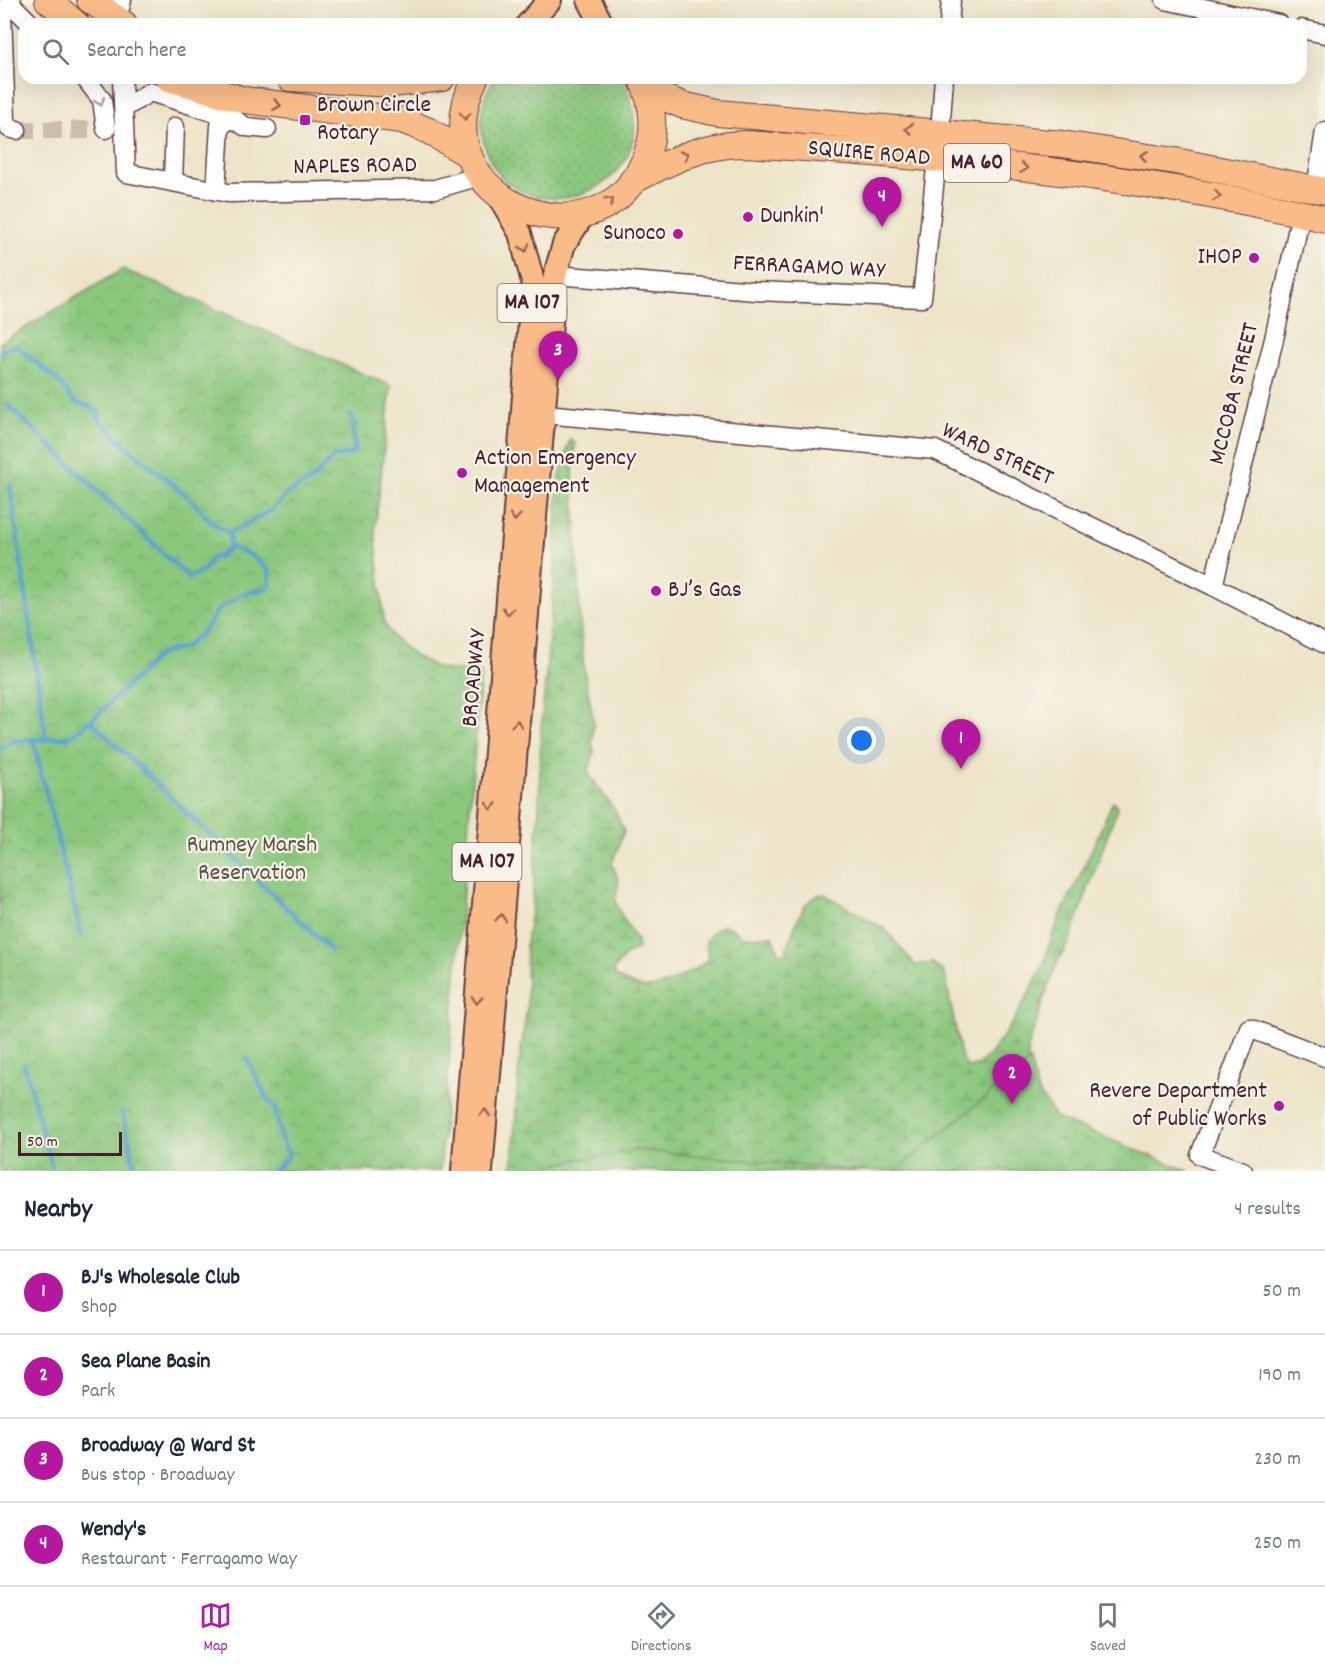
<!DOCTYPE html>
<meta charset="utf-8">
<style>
:root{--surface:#fff;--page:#f2f2f3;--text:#1f2937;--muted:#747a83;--line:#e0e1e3;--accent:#b5179e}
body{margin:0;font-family:Dekko,sans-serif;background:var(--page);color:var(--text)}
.scale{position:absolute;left:18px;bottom:15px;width:104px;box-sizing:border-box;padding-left:6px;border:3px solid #4a1f2b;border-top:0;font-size:16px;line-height:21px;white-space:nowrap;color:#4a1f2b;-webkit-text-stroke:4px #f7f3e8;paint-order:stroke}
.you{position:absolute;left:862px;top:741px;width:21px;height:21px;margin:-15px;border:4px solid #fff;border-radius:50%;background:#1a73e8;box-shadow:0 0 0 9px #1a73e833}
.badge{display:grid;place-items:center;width:39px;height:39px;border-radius:50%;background:var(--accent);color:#fff;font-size:20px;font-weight:700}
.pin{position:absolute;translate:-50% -50px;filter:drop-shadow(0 2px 3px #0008)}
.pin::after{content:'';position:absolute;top:32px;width:21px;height:18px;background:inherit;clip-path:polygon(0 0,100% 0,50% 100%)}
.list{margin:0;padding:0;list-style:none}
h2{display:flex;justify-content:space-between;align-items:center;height:78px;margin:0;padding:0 24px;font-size:26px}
h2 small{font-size:20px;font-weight:400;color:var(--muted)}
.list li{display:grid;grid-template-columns:39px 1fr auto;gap:18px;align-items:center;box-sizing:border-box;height:84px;padding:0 24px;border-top:2px solid var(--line)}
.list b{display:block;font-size:22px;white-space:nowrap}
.list p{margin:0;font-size:20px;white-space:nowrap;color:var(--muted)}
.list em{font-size:20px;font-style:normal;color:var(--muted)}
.icon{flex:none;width:33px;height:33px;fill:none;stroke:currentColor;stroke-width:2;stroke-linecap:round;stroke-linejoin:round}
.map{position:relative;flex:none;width:1325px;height:1171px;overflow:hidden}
.search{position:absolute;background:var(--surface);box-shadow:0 6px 24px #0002;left:18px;right:18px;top:18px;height:66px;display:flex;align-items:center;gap:15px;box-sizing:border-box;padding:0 21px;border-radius:18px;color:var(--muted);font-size:22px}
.sheet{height:414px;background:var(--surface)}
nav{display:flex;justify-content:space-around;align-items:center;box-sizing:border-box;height:84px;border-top:2px solid var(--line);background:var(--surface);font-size:16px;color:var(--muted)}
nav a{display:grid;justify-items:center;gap:3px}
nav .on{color:var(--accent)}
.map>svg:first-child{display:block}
</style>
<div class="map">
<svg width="1325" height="1171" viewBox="0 0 1325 1171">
<defs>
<pattern id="grass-dots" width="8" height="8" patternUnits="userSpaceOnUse" patternTransform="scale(1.5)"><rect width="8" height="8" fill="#8ac77d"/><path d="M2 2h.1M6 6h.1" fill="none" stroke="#79aa6c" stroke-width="1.8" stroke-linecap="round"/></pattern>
<pattern id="wetland-marsh" width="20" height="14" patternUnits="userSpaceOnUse" patternTransform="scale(1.5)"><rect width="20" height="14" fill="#8ac77d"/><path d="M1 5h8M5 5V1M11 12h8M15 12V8" fill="none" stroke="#79aa6c"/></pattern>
<pattern id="park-crowns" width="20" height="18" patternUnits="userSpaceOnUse" patternTransform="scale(1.5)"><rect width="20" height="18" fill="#8ac77d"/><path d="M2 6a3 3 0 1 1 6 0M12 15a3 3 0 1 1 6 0" fill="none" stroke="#79aa6c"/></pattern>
</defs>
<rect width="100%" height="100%" fill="#f7f3e8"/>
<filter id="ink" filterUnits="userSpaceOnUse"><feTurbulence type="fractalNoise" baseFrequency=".0167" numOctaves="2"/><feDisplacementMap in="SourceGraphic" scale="12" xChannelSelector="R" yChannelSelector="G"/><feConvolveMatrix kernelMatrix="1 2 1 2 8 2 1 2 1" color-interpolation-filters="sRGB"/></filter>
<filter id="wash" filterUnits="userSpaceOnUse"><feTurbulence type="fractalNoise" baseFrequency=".008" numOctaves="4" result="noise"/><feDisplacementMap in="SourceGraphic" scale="24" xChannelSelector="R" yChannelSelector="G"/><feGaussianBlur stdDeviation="1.35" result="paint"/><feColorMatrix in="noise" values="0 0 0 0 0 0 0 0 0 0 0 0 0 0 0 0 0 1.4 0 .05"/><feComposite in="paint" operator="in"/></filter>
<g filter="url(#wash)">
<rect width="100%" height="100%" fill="#ede4c7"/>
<path fill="url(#grass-dots)" stroke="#6a7354" stroke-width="1.5" d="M495,78H622C683,195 503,250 482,135C479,116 483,93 495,78Z"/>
<path fill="url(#wetland-marsh)" stroke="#6a7354" stroke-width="1.5" d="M570,439L575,443L573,472L580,619L584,671L594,723L592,743L594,752L588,773L614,809L624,831L612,864L619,881L615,899L620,913L637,941L638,948L627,954L614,969L615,976C624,981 636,988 647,988C663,988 698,970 708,959L706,941C719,920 727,923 744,937L773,936L779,953L785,954C793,935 799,897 824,894L885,929L915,965L933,963L944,972L962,1059L968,1068C993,1067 1035,984 1044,962C1050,944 1054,927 1063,910C1082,874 1097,838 1113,801L1117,806L1116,812L1069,942L1057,963L1044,998L1028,1048V1076L1043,1112L1148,1171H512L519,1065L527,1006L526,943L532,905L539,812L541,731L554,581L558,484Z"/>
<path fill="url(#park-crowns)" stroke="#6a7354" stroke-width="1.5" d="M123,269L391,386L375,530L384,623L393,637L415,656L440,669L481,673L440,1171H0V343Z
M1030,1061L1037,1090L1056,1118L1189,1171H895Z
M638,1150L861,1171H530L570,1161Z"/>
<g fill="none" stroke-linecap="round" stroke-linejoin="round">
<path stroke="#5ba1d1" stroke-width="4.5" d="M0,352L15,345L57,380L76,403L89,406L98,413L99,419L123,443L193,501L211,522L230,533
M7,404L189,578L204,570L213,557L221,556L230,546V533L272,510L287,494L313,479L334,456L349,455L355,450L353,427L356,423L350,415
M10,484L46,740
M91,721L330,949
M33,740L81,934
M0,749L12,741L69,737L91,721L160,654L186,647L206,629L218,610L242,594L267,588L270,584L269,571L254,557L230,546
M247,1059L269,1102L275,1106L280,1135L289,1156L273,1171
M24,1064L53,1171
M122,1112L136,1171"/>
</g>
</g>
<g filter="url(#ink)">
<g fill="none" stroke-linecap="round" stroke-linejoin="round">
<path stroke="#ccbda8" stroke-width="18" stroke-dasharray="18 9" stroke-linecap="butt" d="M17,130H97"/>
<defs>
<path id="minor" d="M11,0L2,13L6,120L9,128L17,130
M1165,0L1279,24
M9,2L31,24
M117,20L122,0
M949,24L951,0
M1301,29L1325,34
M85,78L102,100L106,129
M122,78L126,173L228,193L435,189L480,176
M124,108L150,92L232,118L246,127L267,129
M940,132L944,78
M173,182L175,127
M1316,189L1325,131
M216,191L220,126L232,118V110
M555,275L756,291L922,298L937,159
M545,414L935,450L1213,586L1325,644
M1213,586L1274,339L1301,214
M1243,1171L1200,1155L1249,1028L1325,1057"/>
<path id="major" d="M589,0L602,24
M528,24L550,0
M463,1171L533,282L520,233L499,196
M481,1171L555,275L564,244L584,214"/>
<path id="highway" d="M48,0L76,24
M90,0L124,24
M169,78L244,100L402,120L429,131L469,155
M290,78L392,84L442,78
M475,78C415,201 603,277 647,154C656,129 653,102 641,78
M646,90L682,105L718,113L1062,144L1175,161L1325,191
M632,181C670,162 701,144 745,144C939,156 1135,174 1325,219"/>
</defs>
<use href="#minor" stroke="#623d42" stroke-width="21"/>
<use href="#major" stroke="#623d42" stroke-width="26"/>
<use href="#highway" stroke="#623d42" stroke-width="28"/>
<use href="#minor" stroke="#fff" stroke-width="18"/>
<use href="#major" stroke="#f9bc89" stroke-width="22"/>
<use href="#highway" stroke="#f9bc89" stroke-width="26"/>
</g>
<defs><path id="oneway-chevron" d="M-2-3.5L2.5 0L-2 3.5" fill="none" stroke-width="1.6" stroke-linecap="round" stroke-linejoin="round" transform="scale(1.5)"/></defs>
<use stroke="#ae9aa0" href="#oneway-chevron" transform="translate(100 102) rotate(69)"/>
<g stroke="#965">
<use href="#oneway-chevron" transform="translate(277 105) rotate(7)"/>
<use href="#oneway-chevron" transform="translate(465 116) rotate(94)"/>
<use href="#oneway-chevron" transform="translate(909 129) rotate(-176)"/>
<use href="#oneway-chevron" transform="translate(685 155) rotate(-25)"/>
<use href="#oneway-chevron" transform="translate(1144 156) rotate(-171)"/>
<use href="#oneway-chevron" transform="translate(1024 168) rotate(6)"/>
<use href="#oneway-chevron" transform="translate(1217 196) rotate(10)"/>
<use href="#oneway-chevron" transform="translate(610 201) rotate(-33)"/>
<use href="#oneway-chevron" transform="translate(525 248) rotate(71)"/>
<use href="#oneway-chevron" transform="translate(515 517) rotate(95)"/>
<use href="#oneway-chevron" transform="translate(508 611) rotate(95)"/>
<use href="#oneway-chevron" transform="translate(517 724) rotate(-85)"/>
<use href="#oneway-chevron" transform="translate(491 806) rotate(94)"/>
<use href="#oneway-chevron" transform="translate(501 918) rotate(-85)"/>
<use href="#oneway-chevron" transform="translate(477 1000) rotate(94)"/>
<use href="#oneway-chevron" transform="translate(485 1113) rotate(-86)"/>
</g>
</g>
<g fill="#b5179e" stroke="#f7f3e8" stroke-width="2">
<rect x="299" y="114" width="12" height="12" rx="3"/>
<circle cx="748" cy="217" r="6"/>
<circle cx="678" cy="234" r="6"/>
<circle cx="1254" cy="258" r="6"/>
<circle cx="462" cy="473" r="6"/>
<circle cx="656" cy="591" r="6"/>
<circle cx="1279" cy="1106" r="6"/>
</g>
<g text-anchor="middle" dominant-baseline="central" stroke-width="4.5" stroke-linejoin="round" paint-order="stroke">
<g fill="#f7f3e8" stroke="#7e5f64" stroke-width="1.5">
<rect x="944" y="144" width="66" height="38" rx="4.5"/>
<rect x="497.5" y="284" width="69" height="38" rx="4.5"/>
<rect x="452.5" y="843" width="69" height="38" rx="4.5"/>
</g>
<g font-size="22" font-weight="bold" fill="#4a1f2b">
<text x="977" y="163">MA 60</text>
<text x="532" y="303">MA 107</text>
<text x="487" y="862">MA 107</text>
</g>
<g font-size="24" fill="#4a1f2b" stroke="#f7f3e8" text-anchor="start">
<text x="317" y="106">Brown Circle<tspan x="317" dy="28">Rotary</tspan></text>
<text x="760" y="217">Dunkin'</text>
<text x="666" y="234" text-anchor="end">Sunoco</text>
<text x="1242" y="258" text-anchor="end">IHOP</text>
<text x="474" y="459">Action Emergency<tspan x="474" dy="28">Management</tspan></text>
<text x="668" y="591">BJ’s Gas</text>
<text x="1267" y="1092" text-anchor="end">Revere Department<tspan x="1267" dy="28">of Public Works</tspan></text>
</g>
<g font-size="24" fill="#4a1f2b" stroke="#f7f3e8">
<text transform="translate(869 154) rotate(5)">SQUIRE ROAD</text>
<text transform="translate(355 167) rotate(-1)">NAPLES ROAD</text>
<text transform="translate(809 268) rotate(3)">FERRAGAMO WAY</text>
<text transform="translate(1235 394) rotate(-76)">MCCOBA STREET</text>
<text transform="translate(997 455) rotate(25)">WARD STREET</text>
<text transform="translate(475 678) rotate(-85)">BROADWAY</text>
</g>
<g font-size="24" fill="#5d5144" stroke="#f7f3e8">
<text x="252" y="846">Rumney Marsh<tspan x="252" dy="28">Reservation</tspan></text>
</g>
</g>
</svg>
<div class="scale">50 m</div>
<div class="you"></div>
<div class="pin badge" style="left:961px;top:769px">1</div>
<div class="pin badge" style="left:1012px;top:1104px">2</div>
<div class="pin badge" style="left:558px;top:381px">3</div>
<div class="pin badge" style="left:882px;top:227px">4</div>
<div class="search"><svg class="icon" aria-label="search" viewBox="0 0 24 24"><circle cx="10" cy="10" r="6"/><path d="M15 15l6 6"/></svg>Search here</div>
</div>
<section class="sheet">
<h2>Nearby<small>4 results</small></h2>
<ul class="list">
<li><span class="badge">1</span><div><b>BJ's Wholesale Club</b><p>Shop</p></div><em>50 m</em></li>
<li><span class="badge">2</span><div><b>Sea Plane Basin</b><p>Park</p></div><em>190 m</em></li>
<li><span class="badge">3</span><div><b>Broadway @ Ward St</b><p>Bus stop · Broadway</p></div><em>230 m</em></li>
<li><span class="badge">4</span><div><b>Wendy's</b><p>Restaurant · Ferragamo Way</p></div><em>250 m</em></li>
</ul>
</section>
<nav>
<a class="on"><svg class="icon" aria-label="map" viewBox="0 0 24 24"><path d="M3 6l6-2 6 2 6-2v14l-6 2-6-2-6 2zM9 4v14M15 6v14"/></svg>Map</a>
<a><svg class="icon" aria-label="directions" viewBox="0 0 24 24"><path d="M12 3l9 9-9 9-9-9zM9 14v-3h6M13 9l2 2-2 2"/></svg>Directions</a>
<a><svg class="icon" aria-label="saved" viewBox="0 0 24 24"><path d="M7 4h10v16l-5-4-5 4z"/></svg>Saved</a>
</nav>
